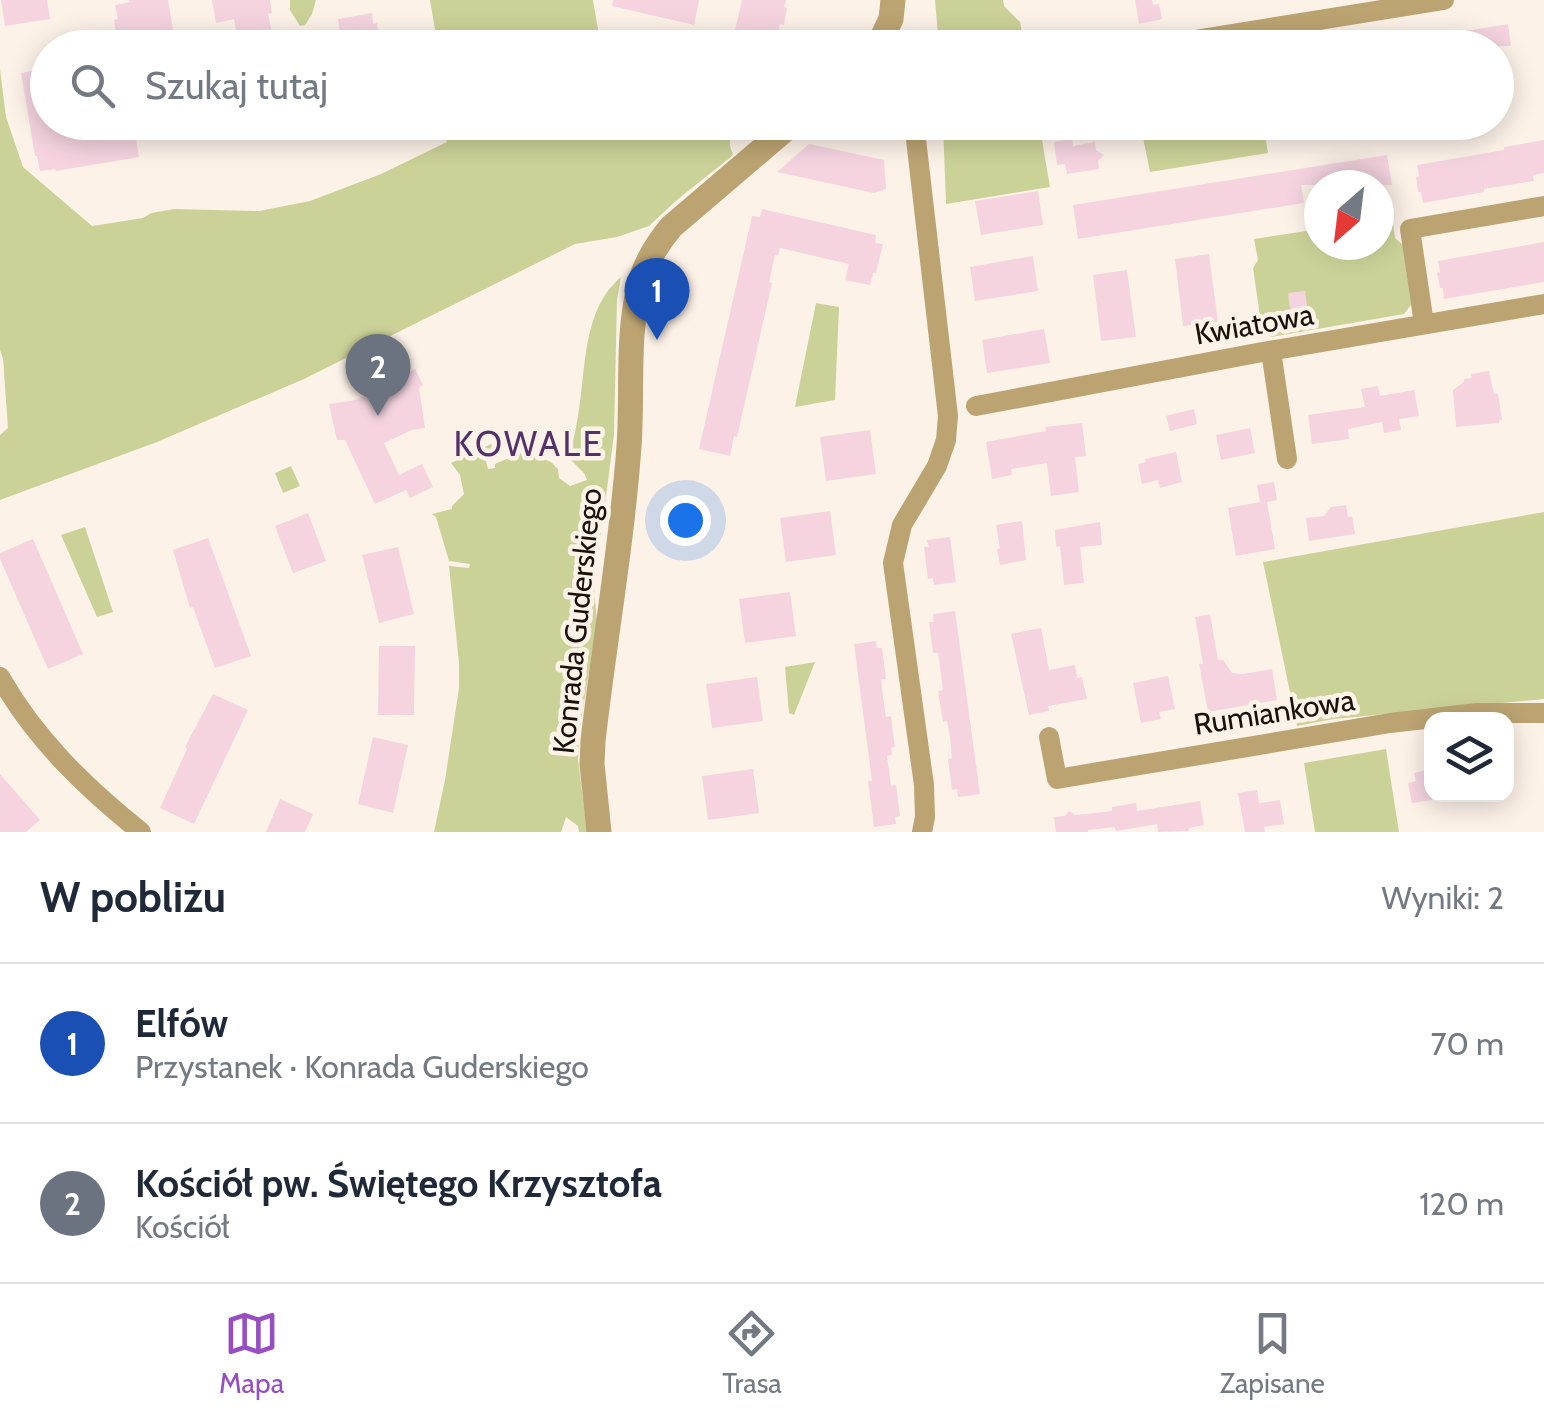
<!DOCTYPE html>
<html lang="pl">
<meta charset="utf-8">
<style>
:root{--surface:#fff;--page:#f6f6f7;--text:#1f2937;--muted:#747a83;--line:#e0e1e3;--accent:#964ec2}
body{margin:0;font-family:Cabin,sans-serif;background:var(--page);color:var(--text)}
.controls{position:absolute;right:30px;bottom:30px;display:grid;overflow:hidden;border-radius:20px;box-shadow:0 5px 25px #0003}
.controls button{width:90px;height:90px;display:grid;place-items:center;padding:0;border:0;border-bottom:2px solid var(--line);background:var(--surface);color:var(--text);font:50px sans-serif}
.compass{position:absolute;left:1304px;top:170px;width:90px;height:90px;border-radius:50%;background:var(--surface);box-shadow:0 5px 25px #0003;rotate:208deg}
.you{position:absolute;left:685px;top:520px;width:35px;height:35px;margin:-25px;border:8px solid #fff;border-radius:50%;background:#1a73e8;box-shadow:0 0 0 15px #1a73e833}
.badge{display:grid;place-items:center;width:65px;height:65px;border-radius:50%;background:var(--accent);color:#fff;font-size:32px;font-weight:700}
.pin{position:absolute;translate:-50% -82px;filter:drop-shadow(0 2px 5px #0008)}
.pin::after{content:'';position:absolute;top:52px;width:35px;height:30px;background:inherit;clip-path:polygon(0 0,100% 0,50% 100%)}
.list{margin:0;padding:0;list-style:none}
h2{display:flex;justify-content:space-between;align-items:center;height:130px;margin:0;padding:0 40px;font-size:42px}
h2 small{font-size:32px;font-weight:400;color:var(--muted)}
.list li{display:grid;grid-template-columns:65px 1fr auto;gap:30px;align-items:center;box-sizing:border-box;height:160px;padding:0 40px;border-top:2px solid var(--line)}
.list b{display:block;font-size:38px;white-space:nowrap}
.list p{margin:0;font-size:32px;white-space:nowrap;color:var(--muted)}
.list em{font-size:32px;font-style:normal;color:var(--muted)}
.icon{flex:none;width:55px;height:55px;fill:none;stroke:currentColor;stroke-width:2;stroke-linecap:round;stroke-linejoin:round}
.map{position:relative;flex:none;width:1544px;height:832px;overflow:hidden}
.search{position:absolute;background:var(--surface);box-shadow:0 5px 25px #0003;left:30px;right:30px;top:30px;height:110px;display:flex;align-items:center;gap:25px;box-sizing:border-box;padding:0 35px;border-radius:55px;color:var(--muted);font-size:38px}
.sheet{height:450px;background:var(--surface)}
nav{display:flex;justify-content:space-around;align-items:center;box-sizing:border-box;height:140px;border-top:2px solid var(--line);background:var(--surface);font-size:28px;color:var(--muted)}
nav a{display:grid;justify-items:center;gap:5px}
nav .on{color:var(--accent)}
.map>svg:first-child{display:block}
</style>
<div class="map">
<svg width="1544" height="832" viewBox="0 0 1544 832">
<rect width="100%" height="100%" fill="#fdf2e8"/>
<path fill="#cbd298" d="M290,0H316L312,14L305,25L300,26L290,10Z
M430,0H593L601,47H438Z
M935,0H1003L1004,6L1020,22L1025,47H939Z
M0,69L6,117L23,167L92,226L143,218L151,213L174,209L259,211L310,201L381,174L447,142L439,123H745C733,133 725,138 733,154L731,157L678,199L649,226L617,237L575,244L304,379L157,442L0,500V435L8,428L3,358L0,350Z
M943,123H1039L1050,187L946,204Z
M1140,123H1263L1268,153L1150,172Z
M1392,218L1395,238L1403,245L1411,305L1404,314L1271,337L1262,330L1253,268L1258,260L1254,239L1319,229V245H1379V220Z
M621,277L617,299L614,435L605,504H602L599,529L601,530L594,589L597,622L579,733L578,759L587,832H579L578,826L566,817L561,832H434L445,780L459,688V663L449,566L469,568L470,564L449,561L436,517L432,514L452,509V506L464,494L460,475L451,463L491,444L496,452L486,461L488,469L495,468V464L520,453L539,457L551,462L558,469L559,478L570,486L587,480L584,473L569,458C571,448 574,438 576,427C587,379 579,312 621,277Z
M816,303L839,307L835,400L795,407Z
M291,466L300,486L283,493L275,473Z
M1544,512V699L1334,719L1297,726L1263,562Z
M85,527L113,612L97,617L61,535Z
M815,662L794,715L789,713L785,667Z
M1386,749L1399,832H1315L1304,763Z"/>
<path fill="#f5d4e0" d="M1,0H47L50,19L5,26Z
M129,0H168L173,30L155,33L157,48H122L121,39L117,40L114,20L118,19L115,5L130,2Z
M212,0H270L272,13L268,14L272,32L237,37L234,19L216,23Z
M613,0H699L694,25L612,6Z
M742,0H786L784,7L787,8L784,25L780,24L777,39L735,30Z
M1135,0H1152L1153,5L1159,4L1162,19L1139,24Z
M372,13L373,24L377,23L381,48H342L338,19Z
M1508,24L1511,46L1419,48L1418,39Z
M48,68V122H68L69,130L114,122H133L139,157L56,171L55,169L40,171L37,156H35L21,73Z
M1072,139L1073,146L1095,142L1096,150L1104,155L1098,161L1099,169L1067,174L1065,164L1057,165L1054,142Z
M1544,140V173L1533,175L1534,181L1484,189V192L1423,203L1421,192H1418L1416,177L1419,176L1417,165L1504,150V147Z
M809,144L884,160L886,189L874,193L777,172Z
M1387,155L1392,185H1301L1304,203L1078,239L1073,205Z
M1038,191L1043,225L981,235L975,201Z
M762,209L876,235L875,243L883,244L876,273H873L870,285L845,280L849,264L780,248L778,255H775L769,282L772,283L737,437L734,436L730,456L699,449L752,216L760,217Z
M1544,242V282L1444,299L1443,288H1440L1437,273L1440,272L1438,261Z
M1209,254L1218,322L1183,326L1175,259Z
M1033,256L1038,291L975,301L970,267Z
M1127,270L1136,337L1101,341L1093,275Z
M1305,291L1310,328L1293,330L1288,293Z
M1044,329L1050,363L987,373L982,340Z
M415,369L423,385L419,388L425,428L412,430L384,443L399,475L422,464L433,487L410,498L406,490L375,504L345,440H337L329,404L356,400Z
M1489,371L1494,394H1498L1502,420H1499V423L1456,427L1453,390L1464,382V379L1472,378L1471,374Z
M1378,386L1380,396L1414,390L1419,416L1399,419L1401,430L1384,433L1382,422L1348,429L1349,439L1312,444L1308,415L1365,407L1361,389Z
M1194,409L1197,424L1170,431L1166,416Z
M1082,423L1086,456L1075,457L1079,492L1051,496L1047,463L1011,469L1012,475L992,479L986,442L1046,431L1045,427Z
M1250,428L1255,453L1221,460L1216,435Z
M870,430L876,474L826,481L820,437Z
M1176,452L1182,482L1160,488L1158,480L1142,484L1138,464L1146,462L1145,459Z
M1274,482L1277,500L1267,502L1275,549L1236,556L1228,508L1260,502L1257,485Z
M1346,505L1348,517L1352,516L1355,534L1309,541L1306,518L1324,516L1331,507Z
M830,511L836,555L786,562L780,518Z
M308,513L326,561L293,573L275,526Z
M1022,521L1026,560L1000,565L997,549L1000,548L996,525Z
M1100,522L1102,545L1080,547L1084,583L1064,585L1060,546L1056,547L1055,530Z
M950,537L956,582L934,585L933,578L928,579L924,547H929L927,540Z
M208,538L251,656L215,668L193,607L190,608L173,550Z
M33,539L83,654L48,669L0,559V553Z
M398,547L414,614L379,623L362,555Z
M790,592L796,636L745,643L739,599Z
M955,611L980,794L958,797L957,789L952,790L948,759L952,758L950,737L947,721L943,722L938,691L943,690L939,660L938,653H933L929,622H934L933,614Z
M1210,614L1218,660H1223L1232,673L1243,674L1272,669L1277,700L1208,712L1199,664H1203L1195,617Z
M1041,628L1049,670L1075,665L1077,678L1082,677L1087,699L1048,706L1049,711L1029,715L1011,634Z
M876,641L877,648H882L886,679H881L883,697L886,717L891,716L895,747L891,748L892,755L887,756L891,786L896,785L900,816L895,817L896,824L874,827L868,781H872L854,644Z
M379,646H415L414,715H378Z
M1168,676L1175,709L1159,712L1161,719L1141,723L1133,683Z
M757,677L763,721L712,728L706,684Z
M213,694L248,710L194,824L160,808L187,749L185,747Z
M373,737L408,745L393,813L358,804Z
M753,769L759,813L708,820L702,776Z
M1432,769V800L1412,803L1408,783L1416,781L1414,773Z
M0,774L40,820L26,832H0Z
M1257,790L1259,803L1280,800L1284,824L1264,827L1265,832H1245L1238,793Z
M280,799L313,814L305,832H266Z
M1200,801L1204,825L1189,828V831L1158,832L1157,824L1116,831L1115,827L1088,830V832H1056L1054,817L1065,816L1069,811L1075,815L1112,811V807L1136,803L1137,811Z"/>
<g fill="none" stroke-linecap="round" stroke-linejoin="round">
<path stroke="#bca472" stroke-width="20" d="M1182,42L1444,0
M914,122L948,416L946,440L937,466L902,525L893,563L924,785L925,817L922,832
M1424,324L1410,229L1544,206
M1271,351L1287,459
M976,406L1257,353L1544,304
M0,677C35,739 86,788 141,832
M1049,737L1057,779L1390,723L1477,713H1544"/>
<path stroke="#bca472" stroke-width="25" d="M877,48L891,19L893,0
M599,832L592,764L593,741C604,643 622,545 629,446C633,391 626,333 641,279C647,260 658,243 671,227L794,122"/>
</g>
<g text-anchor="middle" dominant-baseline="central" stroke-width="9" stroke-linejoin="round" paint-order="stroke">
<g font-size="30" fill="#1a1109" stroke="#fdf2e8">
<text transform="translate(1254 324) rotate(-10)">Kwiatowa</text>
<text transform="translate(577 621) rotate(-84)">Konrada Guderskiego</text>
<text transform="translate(1274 712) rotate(-9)">Rumiankowa</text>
</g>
<g font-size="35" letter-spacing="2.5" fill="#53316a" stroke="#fdf2e8">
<text x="529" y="443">KOWALE</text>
</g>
</g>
</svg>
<div class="controls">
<button><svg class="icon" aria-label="layers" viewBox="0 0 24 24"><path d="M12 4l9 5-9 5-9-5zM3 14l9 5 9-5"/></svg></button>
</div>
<svg class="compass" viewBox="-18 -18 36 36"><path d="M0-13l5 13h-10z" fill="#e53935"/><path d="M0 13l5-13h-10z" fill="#747a83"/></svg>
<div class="you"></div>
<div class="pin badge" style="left:657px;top:340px;background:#1a4fb4">1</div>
<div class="pin badge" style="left:378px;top:416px;background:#6b7280">2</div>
<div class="search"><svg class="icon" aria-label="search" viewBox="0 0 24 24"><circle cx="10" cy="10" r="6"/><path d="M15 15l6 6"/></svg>Szukaj tutaj</div>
</div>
<section class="sheet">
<h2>W pobliżu<small>Wyniki: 2</small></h2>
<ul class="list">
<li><span class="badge" style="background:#1a4fb4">1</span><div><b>Elfów</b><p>Przystanek · Konrada Guderskiego</p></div><em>70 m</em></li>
<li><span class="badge" style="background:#6b7280">2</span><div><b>Kościół pw. Świętego Krzysztofa</b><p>Kościół</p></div><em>120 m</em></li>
</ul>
</section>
<nav>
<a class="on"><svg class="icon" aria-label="map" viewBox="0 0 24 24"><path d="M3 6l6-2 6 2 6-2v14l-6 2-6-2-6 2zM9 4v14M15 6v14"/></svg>Mapa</a>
<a><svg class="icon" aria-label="directions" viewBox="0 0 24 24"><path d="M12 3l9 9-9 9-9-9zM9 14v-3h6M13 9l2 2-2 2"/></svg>Trasa</a>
<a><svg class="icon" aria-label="saved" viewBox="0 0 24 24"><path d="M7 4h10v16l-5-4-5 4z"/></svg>Zapisane</a>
</nav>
